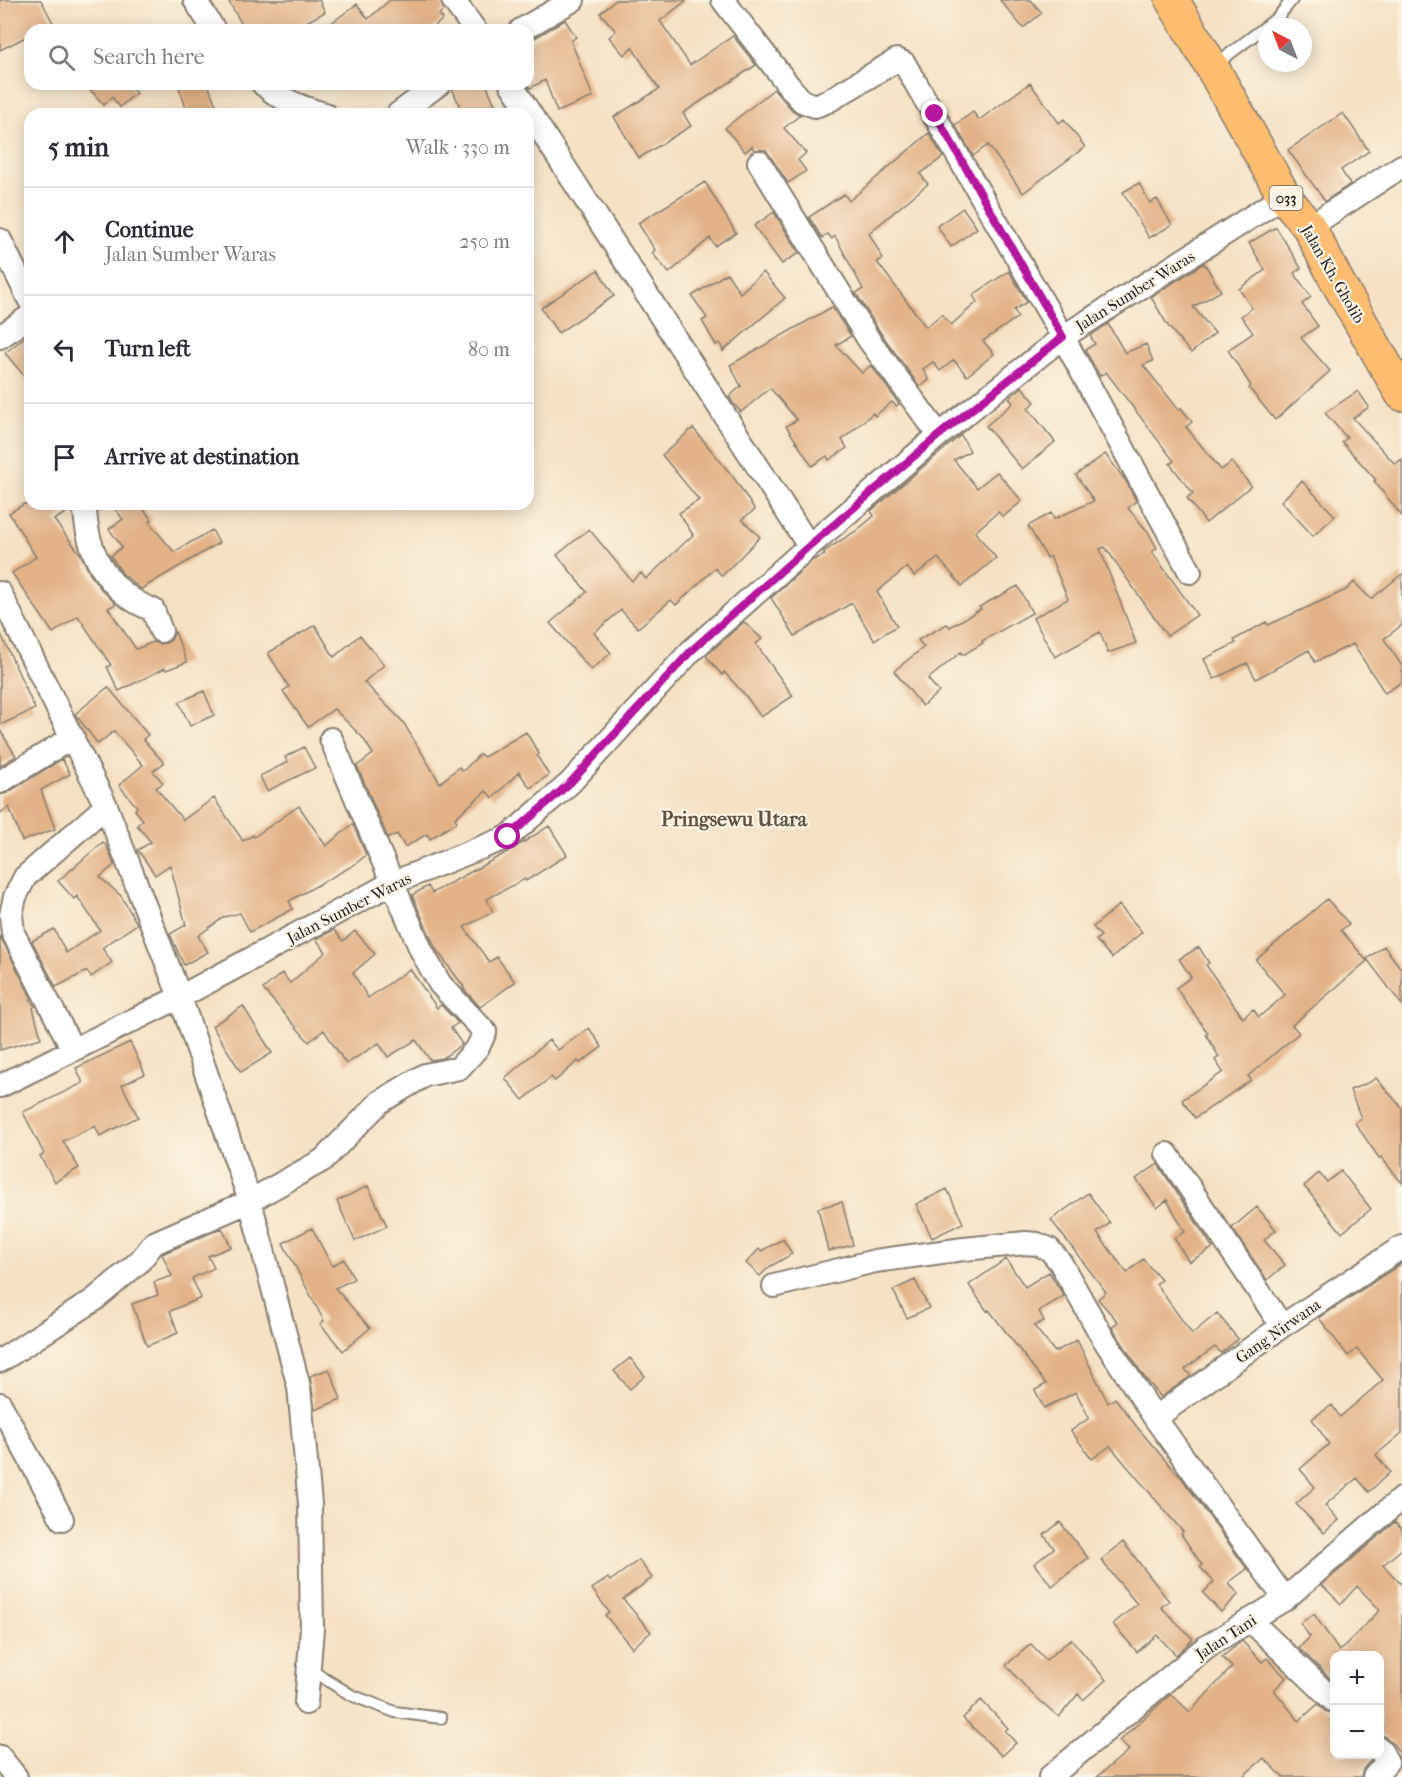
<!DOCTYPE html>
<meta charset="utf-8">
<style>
:root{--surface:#fff;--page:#f2f2f3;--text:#2b2b33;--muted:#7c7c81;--line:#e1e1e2}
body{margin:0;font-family:"IM FELL French Canon",serif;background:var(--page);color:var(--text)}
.controls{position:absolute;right:18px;bottom:18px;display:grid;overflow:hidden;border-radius:12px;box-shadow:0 3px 15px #0003}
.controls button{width:54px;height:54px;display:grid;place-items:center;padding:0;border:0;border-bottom:2px solid var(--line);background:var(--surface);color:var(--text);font:30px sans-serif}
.compass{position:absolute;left:1258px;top:18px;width:54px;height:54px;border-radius:50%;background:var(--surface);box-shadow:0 3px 15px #0003;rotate:318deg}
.stop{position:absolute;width:18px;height:18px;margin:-14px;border:4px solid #b5179e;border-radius:50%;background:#fff}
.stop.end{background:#b5179e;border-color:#fff;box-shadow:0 2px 6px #0008}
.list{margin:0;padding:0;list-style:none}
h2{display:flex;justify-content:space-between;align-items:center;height:78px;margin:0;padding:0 24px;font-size:26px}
h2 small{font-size:20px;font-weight:400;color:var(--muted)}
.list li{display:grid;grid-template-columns:39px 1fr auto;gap:18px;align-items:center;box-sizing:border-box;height:108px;padding:0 24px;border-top:2px solid var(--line)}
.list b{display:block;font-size:22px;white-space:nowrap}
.list p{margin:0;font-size:20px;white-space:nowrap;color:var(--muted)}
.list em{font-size:20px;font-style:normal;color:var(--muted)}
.icon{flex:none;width:33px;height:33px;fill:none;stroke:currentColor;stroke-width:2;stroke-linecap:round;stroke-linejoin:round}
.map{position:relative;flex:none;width:1402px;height:1777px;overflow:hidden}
.search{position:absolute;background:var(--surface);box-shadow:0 3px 15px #0003;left:24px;top:24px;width:510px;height:66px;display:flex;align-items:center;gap:15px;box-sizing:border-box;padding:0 21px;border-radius:18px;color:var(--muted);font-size:22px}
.panel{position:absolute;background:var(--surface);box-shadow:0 3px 15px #0003;left:24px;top:108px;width:510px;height:402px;border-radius:18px}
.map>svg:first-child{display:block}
</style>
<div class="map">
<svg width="1402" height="1777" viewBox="0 0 1402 1777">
<rect width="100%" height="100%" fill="#fcf5e5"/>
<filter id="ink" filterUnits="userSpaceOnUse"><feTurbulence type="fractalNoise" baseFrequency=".0167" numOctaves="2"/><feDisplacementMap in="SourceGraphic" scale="12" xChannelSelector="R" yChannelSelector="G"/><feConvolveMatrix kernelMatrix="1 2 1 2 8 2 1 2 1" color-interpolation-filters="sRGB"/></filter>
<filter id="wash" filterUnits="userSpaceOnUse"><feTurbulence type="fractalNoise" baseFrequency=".008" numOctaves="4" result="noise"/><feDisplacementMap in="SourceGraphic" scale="24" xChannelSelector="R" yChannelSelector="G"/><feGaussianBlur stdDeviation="1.35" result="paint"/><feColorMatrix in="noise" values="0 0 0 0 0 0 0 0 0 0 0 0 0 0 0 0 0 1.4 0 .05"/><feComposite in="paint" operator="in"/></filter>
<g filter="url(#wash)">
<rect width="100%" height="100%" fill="#f5e1c4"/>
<g id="blocks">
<path fill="#e3b287" d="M0,0H41L53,23L40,30H30V35L0,50Z
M228,0H319L325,12L292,30H245Z
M390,0H440L444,10L439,14L443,19L430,30H322L357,4L368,19Z
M616,0H687L660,21L690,65L733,36L756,65L683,113L691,126L639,158L614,117L659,89L632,47L624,55L609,37L616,31L600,13Z
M1000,0H1031L1042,13L1023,28Z
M565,20L576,37L571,41L593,97L557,112L545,80L530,88L528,85V42Z
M1030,83L1059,123L1064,119L1085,147L1023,193L988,145L973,156L955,125L973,112L979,120Z
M85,84H128L136,93L120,107L112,97L104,105Z
M178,84H208L218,111L208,114H188Z
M452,84H486L499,114H463L452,88Z
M774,89L792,110L800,115L784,128L806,153L798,160L806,171L788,183L766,150H754L752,146L745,152L725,128Z
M1343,113L1369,151L1341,170L1350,184L1325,201L1288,150Z
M929,133L943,157L920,174L928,184L869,233L883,259L877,262L926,327L942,314L951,325L977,302L973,295L1009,271L1027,302L1014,310L1018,317L983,341L994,354L967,376L954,360L940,371L933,362L923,369L929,380L920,387L880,332L856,293L863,289L835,236L832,239L828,234L822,238L809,217L844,194L849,201Z
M705,182L736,233L715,246L710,238L669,273L652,253L655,250L638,223Z
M1139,183L1150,203L1157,199L1172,225L1149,238L1123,192Z
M963,208L977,228L951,247L937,226Z
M774,212L799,253L782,264L754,226Z
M1276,227L1301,268L1294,273L1311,297L1302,304L1318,326L1301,338L1330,371L1275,420L1249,388L1251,386L1228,350L1253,333L1241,316L1252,308L1239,289L1265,270L1249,243Z
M1204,263L1221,291L1193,307L1215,333L1191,353L1168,326L1151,297Z
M598,270L614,296L558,333L541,308Z
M763,272L785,298L723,351L720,343L716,345L702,321L707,318L692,296L727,273L740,293Z
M832,307L851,336L836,345L862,373L871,365L899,404L896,406L892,402L875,416L873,413L842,440L847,448L829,460L827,456L812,466L786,426L797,420L770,388L741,412L733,403L729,397L741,386L730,365Z
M1108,324L1125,353L1146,344L1153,361L1143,365L1179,410L1181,408L1192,422L1186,427L1221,470L1232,462L1251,486L1206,523L1187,498L1193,493L1170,464L1174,461L1106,372L1100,376L1085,350L1095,344L1090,336Z
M30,333V383L5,353Z
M1022,387L1035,402L1028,408L1055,442L1022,469L986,426L1013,403L1009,398Z
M1358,391L1369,407L1353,418L1395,464L1402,459V516L1374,481L1376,480L1342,442L1347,438L1325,413Z
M693,428L734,478L755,510L742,519L760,537L722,576L715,568L676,605L671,600L638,628L621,610L594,633L611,653L591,670L550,623L587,592L557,555L589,529L632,581L641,573L646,579L693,535L679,513L699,500L662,455Z
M961,435L970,451L954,460L977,488L997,472L1022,501L1003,517L998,512L975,532L996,558L962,586L938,558L914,576L907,567L877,592L897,626L874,640L852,603L795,636L771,598L813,560L825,555L823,552L856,531L874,516L871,511Z
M1105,454L1126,481L1136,501L1128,508L1148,532L1157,548L1152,552L1197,615L1167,636L1105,547L1100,549L1136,643L1108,653L1100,632L1055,657L1033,618L1068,599L1050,556L1047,558L1028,526L1051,513L1054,519L1094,501L1076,475Z
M1302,481L1335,516L1313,536L1281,501Z
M24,504H72V509L54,520L81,555L90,574L101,589L116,604L108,608L136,649L153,642L159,644L166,643L171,640L175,632L187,662L166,670L165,668L119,691L107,667L111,665L78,616L53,633L12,573L36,557L9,513Z
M111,504H139L152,520L149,522L174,552L212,530L219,543L141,589L122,573L111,556L122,547L109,529L123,519Z
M1402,574V625L1384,639L1402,666V682L1385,693L1353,644L1315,662L1309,650L1256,679L1247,663L1214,679L1204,659L1236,643L1234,640L1266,622L1268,625L1346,590L1354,582L1371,599Z
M1018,586L1032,613L982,641L983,643L963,655L961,652L928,679L939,692L922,706L894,671L924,647L918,640L947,624L950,627L981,609L979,607Z
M744,622L762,639L756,644L793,696L761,717L746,696L724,672L722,675L706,656Z
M315,625L334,657L360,635L384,665L364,682L403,722L440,783L459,767L463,771L480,754L484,757L526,732L539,754L537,756L549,775L530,788L519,772L493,798L486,791L455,818L457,822L430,839L427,834L405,847L397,834L388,838L357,766L373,754L363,738L334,709L308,727L283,691L289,687L268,653Z
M0,632L35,709L0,725Z
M108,687L148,735L143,739L164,763L153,771L163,783L156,788L183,820L214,798L243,841L253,835L254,837L299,806L326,846L353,824L366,855L354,865L289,901L293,909L250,932L240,913L224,917L198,936L208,952L184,965L170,934L186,925L170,865L155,875L138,850L151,842L137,825L143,820L135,810L137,807L119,785L143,765L114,731L98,744L75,714Z
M204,691L214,715L190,726L179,702Z
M0,730L16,756L0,766Z
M304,747L315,768L267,791L260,776L288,762L285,757Z
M62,759L70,774L41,790L55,829L22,841L9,807L0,813V795L7,793Z
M549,826L567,855L526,881L525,879L487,899L493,912L464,927L489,962L497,957L515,982L480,1007L463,988L464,987L436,949L412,895L428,886L432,893L513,849Z
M103,842L107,847L114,865L100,877L121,896L137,924L102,948L112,962L91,977L87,971L56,987L32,941L54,929L66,953L100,930L77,896L74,899L58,881Z
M1327,899L1349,924L1341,930L1367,961L1292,1025L1299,1033L1248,1076L1251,1080L1195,1118L1182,1100L1223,1072L1215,1060L1219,1057L1206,1034L1208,1033L1176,988L1191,977L1179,959L1199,947L1209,963L1206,965L1243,1018L1253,1009L1259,1017L1285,995L1256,960Z
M1119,905L1142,932L1112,958L1096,940L1101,936L1093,927Z
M334,930L343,941L355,931L375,954L353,973L368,998L410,969L437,1008L441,1005L458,1023L451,1028L462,1044L443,1058L430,1060L416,1040L388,1057L379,1043L346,1064L324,1030L309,1042L263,989L282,973L290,983L326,952L316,939Z
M0,936L32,999L30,1000L35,1006L33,1008L41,1038L0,1050Z
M1384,946L1402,970V1005L1367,959Z
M243,1006L272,1053L241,1072L212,1026Z
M589,1028L602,1047L580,1063L578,1061L555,1081L551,1077L523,1100L505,1078L549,1040L558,1050Z
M130,1042L145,1074L122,1085L138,1117L100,1136L95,1126L63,1141L79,1168L55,1182L40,1156L44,1154L23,1112L83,1083L76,1068Z
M1376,1078L1402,1108V1183L1381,1157L1379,1158L1355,1123L1361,1118L1350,1090L1370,1082Z
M1158,1164L1213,1248L1189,1262L1174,1238L1185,1232L1167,1200L1157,1208L1136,1179Z
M1341,1171L1371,1209L1342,1233L1304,1186L1319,1173L1327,1182Z
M368,1186L387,1226L355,1241L337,1201Z
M947,1189L963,1223L932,1238L916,1204Z
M1088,1193L1110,1223L1097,1233L1127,1273L1143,1259L1161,1280L1156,1284L1192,1334L1217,1313L1238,1339L1221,1353L1215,1347L1185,1369L1191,1376L1161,1397L1145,1378L1112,1327L1118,1322L1098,1299L1106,1292L1051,1220Z
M842,1202L853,1245L828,1251L818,1208Z
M1257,1207L1276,1230L1264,1240L1285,1265L1267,1280L1232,1228Z
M222,1228L231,1247L208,1256L214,1268L192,1278L201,1298L170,1311L178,1333L147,1346L132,1304L158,1295L154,1282L172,1276L162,1254Z
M312,1228L332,1266L344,1259L354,1279L335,1288L370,1328L343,1351L320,1324L324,1321L283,1243Z
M783,1239L792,1254L769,1267L760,1276L746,1263L759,1249L761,1251Z
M1006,1259L1025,1287L1049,1272L1064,1296L1039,1311L1044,1321L1034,1326L1055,1352L1077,1340L1108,1403L1115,1398L1137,1427L1177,1474L1178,1473L1247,1569L1228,1583L1239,1594L1221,1612L1203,1593L1214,1582L1200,1567L1202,1565L1181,1534L1183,1532L1110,1446L1092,1459L1071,1431L1089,1418L1076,1392L1044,1408L1035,1390L1046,1384L989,1310L987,1311L969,1285Z
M1402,1263V1433L1376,1455L1390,1472L1369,1492L1357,1478L1325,1505L1339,1520L1324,1533L1296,1504L1315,1487L1300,1469L1329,1444L1312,1419L1332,1405L1340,1417L1383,1380L1357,1349L1348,1356L1319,1318Z
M915,1280L929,1308L907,1318L893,1290Z
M630,1358L645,1376L630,1389L614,1371Z
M329,1369L341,1399L315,1410L310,1376Z
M1060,1522L1088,1558L1052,1586L1034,1564L1054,1548L1044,1535Z
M1395,1522L1402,1530V1549L1383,1565L1402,1585V1757L1392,1742L1380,1733V1656H1335L1333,1681L1299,1648L1310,1637L1300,1623L1314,1614L1339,1651L1380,1610L1357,1586L1341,1604L1322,1585Z
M1123,1542L1169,1601L1161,1607L1193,1639L1176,1655L1157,1635L1137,1652L1113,1624L1137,1604L1101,1560Z
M639,1560L652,1578L623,1599L651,1632L632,1648L605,1615L609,1612L592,1589L608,1578L610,1581Z
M1071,1639L1106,1680L1083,1700L1078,1694L1059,1717L1029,1691L1006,1665L1031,1644L1046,1660Z
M1242,1641L1262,1662L1267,1658L1286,1678L1274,1690L1299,1721L1318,1704L1325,1711L1335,1714V1755H1368L1371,1760L1363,1769L1361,1777H1283L1264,1758L1242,1777H1097L1129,1750L1119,1741L1171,1694L1190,1712L1232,1667L1222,1657Z
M981,1700L1008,1728L1005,1731L1016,1743L1002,1756L963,1718Z"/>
</g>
</g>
<g filter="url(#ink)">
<use href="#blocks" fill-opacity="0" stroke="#887e70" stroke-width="1.5"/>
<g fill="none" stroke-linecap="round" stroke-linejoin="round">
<defs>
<path id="service" d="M1215,65L1278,17L1292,0
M309,1669L351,1695L395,1712L441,1718"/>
<path id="minor" d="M195,0L214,30
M453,0L475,30
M723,0L789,86L802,101L815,106L828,101L897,60L904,63L1063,337L1190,572
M521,30L573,0
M263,84C280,100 302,108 325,114
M511,84L809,546
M398,114L439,84
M759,162L869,340L939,435
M1309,227L1402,166
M0,240L30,301
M0,337L30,316
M85,504C85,551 108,593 153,610L161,631
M0,593L106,806L180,997L250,1201L299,1387L310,1504L312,1628L306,1703
M0,782L73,737
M73,1050L13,933L11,915L15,897L25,877L106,806
M0,1086L180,997L392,883L508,837L570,783L691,651L809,546L939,435L1063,337L1284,196
M1167,1154L1282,1326
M774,1286L875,1261L964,1249L1026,1243L1037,1244L1049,1249L1060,1262L1103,1338L1155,1418L1285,1599
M0,1361L94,1300L139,1262L154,1243L250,1201L323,1160L380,1102L425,1075L459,1068L478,1047L485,1032L440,984L422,952L331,739
M0,1404L62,1519
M1155,1418L1282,1326L1402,1247
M1250,1620L1334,1701
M0,1757L16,1777
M1050,1777L1206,1647L1285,1599L1402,1498
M1374,1777L1387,1762L1380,1749"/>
<path id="primary" d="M1172,0L1212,67L1284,196L1309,227L1337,281L1402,394"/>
</defs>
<use href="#service" stroke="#887e70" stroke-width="14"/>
<use href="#minor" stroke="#887e70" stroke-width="26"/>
<use href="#primary" stroke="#887e70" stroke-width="36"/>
<use href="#service" stroke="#fff" stroke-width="10"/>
<use href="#minor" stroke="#fff" stroke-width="22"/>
<use href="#primary" stroke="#fdbc70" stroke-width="33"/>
</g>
</g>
<g fill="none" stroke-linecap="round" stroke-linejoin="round" filter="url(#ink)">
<path stroke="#b5179e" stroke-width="8" d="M508,837L570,783L691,651L809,546L939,435L1063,337L935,114"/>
</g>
<g text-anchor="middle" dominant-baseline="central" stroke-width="4.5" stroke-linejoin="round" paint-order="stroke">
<rect fill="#fcf5e5" stroke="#5f5d58" stroke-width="1.5" x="1269.5" y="186" width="33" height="24" rx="4.5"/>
<g font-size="15" font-weight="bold" fill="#1c1c1c">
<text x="1286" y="198">033</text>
</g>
<g font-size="16" fill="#1c1c1c" stroke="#fcf5e5">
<text transform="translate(1333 274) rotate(60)">Jalan Kh. Gholib</text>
<text transform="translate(1135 291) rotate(-32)">Jalan Sumber Waras</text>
<text transform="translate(349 908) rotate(-27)">Jalan Sumber Waras</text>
<text transform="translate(1278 1331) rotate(-35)">Gang Nirwana</text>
<text transform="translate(1226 1637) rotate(-33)">Jalan Tani</text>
</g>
<g font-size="20" font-weight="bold" fill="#625041" stroke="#fcf5e5">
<text x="734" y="819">Pringsewu Utara</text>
</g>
</g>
</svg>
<div class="controls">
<button>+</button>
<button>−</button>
</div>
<svg class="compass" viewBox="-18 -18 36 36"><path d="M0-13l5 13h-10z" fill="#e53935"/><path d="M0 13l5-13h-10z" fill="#7c7c81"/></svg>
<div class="stop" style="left:508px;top:837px"></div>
<div class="stop end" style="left:935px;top:114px"></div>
<div class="search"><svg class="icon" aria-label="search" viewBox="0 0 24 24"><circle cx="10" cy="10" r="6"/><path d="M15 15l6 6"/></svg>Search here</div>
<section class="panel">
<h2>5 min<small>Walk · 330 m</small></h2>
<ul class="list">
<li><svg class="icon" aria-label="ahead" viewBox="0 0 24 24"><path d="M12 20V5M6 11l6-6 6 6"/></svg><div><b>Continue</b><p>Jalan Sumber Waras</p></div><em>250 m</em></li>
<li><svg class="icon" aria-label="left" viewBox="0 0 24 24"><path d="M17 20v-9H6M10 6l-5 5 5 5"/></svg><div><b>Turn left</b></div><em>80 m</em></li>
<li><svg class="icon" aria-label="arrive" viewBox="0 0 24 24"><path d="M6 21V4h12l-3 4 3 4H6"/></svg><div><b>Arrive at destination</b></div></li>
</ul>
</section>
</div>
